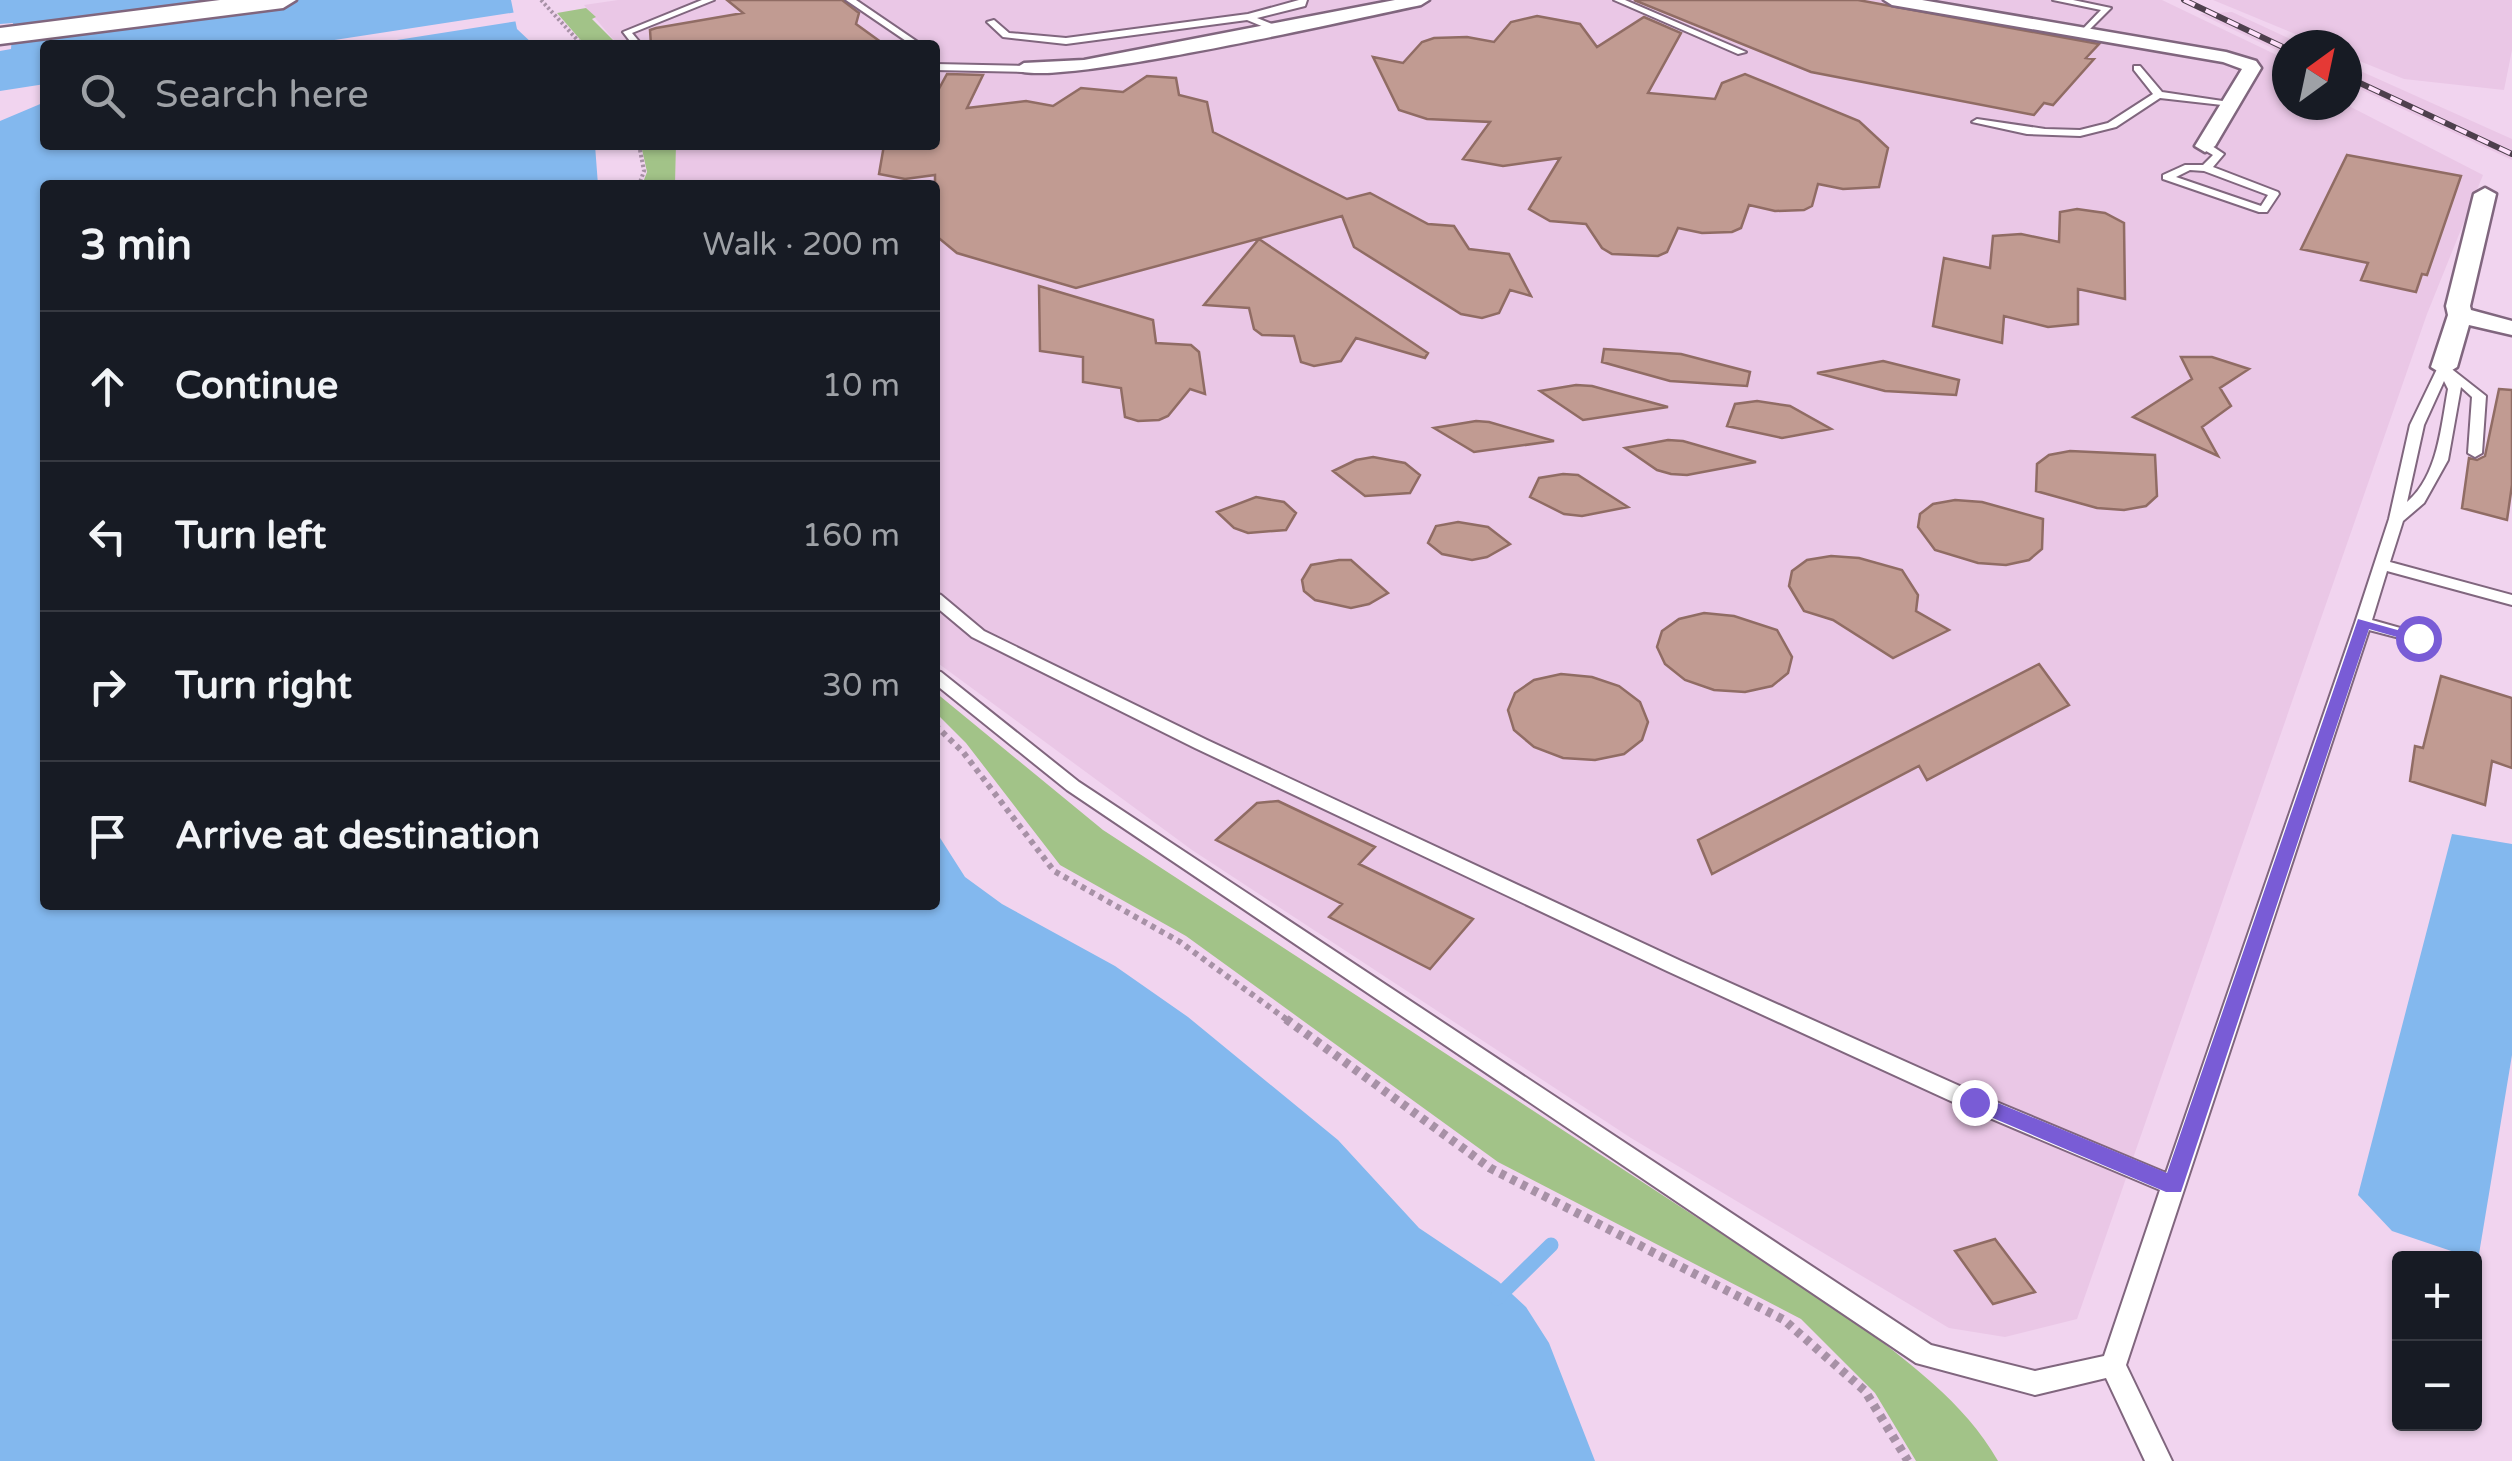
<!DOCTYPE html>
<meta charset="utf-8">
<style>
:root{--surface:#171b24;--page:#20242c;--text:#f1f3f6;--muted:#9ea1a6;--line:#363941}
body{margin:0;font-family:"Varela Round",sans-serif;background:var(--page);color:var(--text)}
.controls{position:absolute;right:30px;bottom:30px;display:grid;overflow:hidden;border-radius:10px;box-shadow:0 2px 8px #0004}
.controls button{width:90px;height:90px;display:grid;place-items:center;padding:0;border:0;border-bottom:2px solid var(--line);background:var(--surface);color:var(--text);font:50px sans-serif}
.compass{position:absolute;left:2272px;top:30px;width:90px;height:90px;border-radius:50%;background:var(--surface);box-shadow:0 2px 8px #0004;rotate:33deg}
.stop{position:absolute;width:30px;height:30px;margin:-22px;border:8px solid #795cd6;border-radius:50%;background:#fff}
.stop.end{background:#795cd6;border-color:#fff;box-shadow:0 2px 10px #0008}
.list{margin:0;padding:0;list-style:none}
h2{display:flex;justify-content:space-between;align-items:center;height:130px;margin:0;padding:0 40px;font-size:42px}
h2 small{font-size:32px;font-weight:400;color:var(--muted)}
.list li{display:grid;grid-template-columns:65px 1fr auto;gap:30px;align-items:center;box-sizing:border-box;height:150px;padding:0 40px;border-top:2px solid var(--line)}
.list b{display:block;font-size:38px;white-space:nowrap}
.list em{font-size:32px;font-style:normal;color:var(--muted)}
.icon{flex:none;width:55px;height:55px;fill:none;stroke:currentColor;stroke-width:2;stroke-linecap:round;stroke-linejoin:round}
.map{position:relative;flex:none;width:2512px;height:1461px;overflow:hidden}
.search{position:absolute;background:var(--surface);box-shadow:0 2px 8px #0004;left:40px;top:40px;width:900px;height:110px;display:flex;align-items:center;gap:25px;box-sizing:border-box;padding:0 35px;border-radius:10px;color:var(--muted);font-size:38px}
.panel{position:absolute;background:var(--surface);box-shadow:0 2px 8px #0004;left:40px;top:180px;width:900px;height:730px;border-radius:10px}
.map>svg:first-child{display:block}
</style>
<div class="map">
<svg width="2512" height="1461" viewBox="0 0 2512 1461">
<rect width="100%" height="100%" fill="#f1d4ef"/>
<path fill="#eac7e6" d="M618,0H2162L2287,60V105H2347L2483,175L2427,314L2077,1319L2005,1337L1949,1328L1631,1138L1192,850L935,661V185H675L676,145H935V45H618L584,5Z
M2213,0H2512V50L2504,90L2404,79L2347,56V45H2322Z
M2232,12L2271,30L2303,45H2287V55L2200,14Z
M2347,65L2512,139V160L2347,83Z"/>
<path fill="#a2c388" d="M586,8L596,17L592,19L618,45H585L557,13Z
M641,145H676L675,185H642L647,172Z
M935,692L1103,830L1854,1320C1907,1362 1964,1401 1998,1461H1916L1875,1393L1801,1319L1498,1162L1186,936L1060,865L966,743L935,712Z"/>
<path fill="#83b8ee" d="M0,0H511L517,29L534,45H45V145H595L598,185H45V905H935V830L965,877L1002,904L1115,966L1188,1017L1338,1140L1419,1228L1498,1281L1526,1307L1549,1343L1595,1461H0V51L11,49L13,23L0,24Z
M2452,834L2512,844V1055L2478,1260L2392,1231L2358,1195Z"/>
<path fill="#f1d4ef" d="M517,12L518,21L365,45H302Z
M45,84V102L0,121V91Z"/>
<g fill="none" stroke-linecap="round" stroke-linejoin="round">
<path stroke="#83b8ee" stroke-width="15" d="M1497,1298L1551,1245"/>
</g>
<path fill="#c19b92" stroke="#906c64" stroke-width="2.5" d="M727,0H842L859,13L856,24L885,45H651L650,30L656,28L743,13Z
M1634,0H1858L2099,44L2086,58L2094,59L2053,105L2044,103L2034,115L1811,72Z
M1537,16L1580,24L1597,47L1644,17L1681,33L1648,93L1715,99L1722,83L1745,74L1859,121L1888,148L1879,187L1843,189L1818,184L1812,206L1804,210L1775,211L1749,205L1741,228L1732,232L1702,233L1678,228L1667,252L1658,256L1612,254L1602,248L1586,224L1550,221L1529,209L1560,158L1503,166L1463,159L1490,122L1427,119L1399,110L1373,57L1403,63L1422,42L1434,38L1467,37L1494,42L1511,22Z
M947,74L983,75L967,108L1026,101L1053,106L1081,88L1123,92L1147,76L1176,78L1179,95L1207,102L1213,132L1347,199L1370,193L1428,224L1454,226L1469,249L1509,254L1531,296L1510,290L1499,313L1482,318L1461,314L1354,247L1342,216L1076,288L957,253L935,235V175L905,179L879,174L884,145H935V96Z
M2347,155L2461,176L2427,275L2422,274L2416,292L2361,280L2368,263L2301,249Z
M2077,209L2105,213L2124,223L2125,299L2078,289V324L2048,327L2004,316L2002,343L1933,326L1944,258L1990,268L1993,236L2021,234L2059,242L2060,212Z
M1259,239L1428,353L1425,358L1356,338L1341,361L1314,366L1301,362L1294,336L1262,335L1254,329L1249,308L1204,305Z
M1039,286L1153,320L1156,343L1191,345L1199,352L1205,394L1190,389L1168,416L1159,420L1138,421L1125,417L1121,388L1083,382V357L1040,351Z
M1604,349L1681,354L1750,372L1747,386L1670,381L1602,362Z
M2181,357H2212L2249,369L2220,388L2231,406L2202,427L2218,456L2133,417L2192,379Z
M1883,361L1959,380L1956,395L1885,391L1817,373Z
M1576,385L1592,386L1668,407L1583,420L1540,391Z
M2499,389L2512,390V485L2507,520L2462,508L2469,458L2477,460L2485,456Z
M1757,401L1790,406L1831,429L1782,438L1727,426L1735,404Z
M1476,421L1489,422L1554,441L1474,452L1434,428Z
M1668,440L1683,441L1756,462L1687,475L1671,474L1657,470L1625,448Z
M2070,451L2155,455L2157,496L2146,506L2124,510L2097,508L2036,491L2037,464L2049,455Z
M1373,457L1405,463L1420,475L1410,493L1365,496L1333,471L1356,460Z
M1563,474L1578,475L1628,507L1582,516L1564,514L1530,497L1539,478Z
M1256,497L1284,502L1296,513L1286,530L1248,533L1234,528L1217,512Z
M1955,500L1982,502L2043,519L2042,549L2029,560L2006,565L1978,563L1935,550L1918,527L1920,514L1933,504Z
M1458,522L1488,527L1510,544L1487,557L1472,560L1442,554L1428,543L1436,526Z
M1831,556L1859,558L1902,570L1918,595L1916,611L1949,630L1893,658L1833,620L1804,611L1789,586L1792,571L1807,560Z
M1339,560H1351L1388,593L1369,604L1351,608L1315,600L1304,591L1302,580L1311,565Z
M1704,613L1734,616L1777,630L1792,657L1788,673L1772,686L1745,692L1714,690L1685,680L1665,664L1657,647L1662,631L1679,619Z
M2039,664L2069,705L1927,780L1919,766L1712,874L1698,840Z
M1561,674L1592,677L1619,686L1640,702L1648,722L1642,740L1624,754L1595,760L1563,758L1534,747L1514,730L1508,710L1515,693L1534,680Z
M2441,676L2512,698V768L2492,761L2485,805L2410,781L2415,746L2423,748Z
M1278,801L1375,847L1359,864L1473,919L1430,969L1329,917L1342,904L1216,840L1257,803Z
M1995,1239L2035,1292L1993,1304L1955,1251Z"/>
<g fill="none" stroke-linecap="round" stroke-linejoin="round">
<defs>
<path id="service" d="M702,0H714L632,33L642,45H633L623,32Z
M846,0H856L922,45H912Z
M1299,0H1307L1305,6L1257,18L1277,26L1274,31L1247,20L1066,44L1003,37L987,22L994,20L1009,33L1066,38L1248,14Z
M1614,0H1625L1746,52L1738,54Z
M2053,0H2073L2111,8L2083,36L2079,33L2101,10Z
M935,64L1024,66L1029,69L1024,72L935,70Z
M2134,66H2140L2162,92L2236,103L2231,106L2160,98L2116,127L2080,136L2027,134L1972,122L1977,119L2045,129L2080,130L2108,123L2153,94L2134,70Z
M2201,144H2209L2224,154L2213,167L2278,192L2279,194L2267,212H2259L2163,179V175L2185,165H2203L2213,155L2201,148ZM2190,170L2204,171L2268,195L2261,206L2176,177Z
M2444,363L2486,396L2482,453L2475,457L2468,453L2472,397L2461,387L2448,460L2424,503L2403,521L2390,562L2512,595V605L2387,571L2372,620L2425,635L2427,638L2419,643L2369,630L2126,1365L2172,1461H2145L2106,1378L2035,1395L1916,1363L1067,790L935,684V671L941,672L1079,782L1931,1345L2035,1371L2104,1356L2160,1190L1966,1108L1667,971L1195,748L972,637L935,606V593L941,595L984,631L1207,740L1681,961L1982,1096L2166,1173L2355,623L2389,519L2410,425L2438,367ZM2444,381L2448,389C2441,426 2438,476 2407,502L2424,425Z"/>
<path id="minor" d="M1395,0H1429L1421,5C1367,16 1041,91 1015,69L1024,63L1084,60Z
M1884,0H1922L2226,52L2256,61L2261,68L2215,146L2205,152L2195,146L2242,69L2223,62L1892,5Z
M2485,188L2496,194L2470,306L2471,310L2512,321V335L2469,325L2457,367L2444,375L2431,367L2448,315L2446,306L2474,194Z"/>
<path id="trunk" d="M220,0H296L283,8L0,44V28Z"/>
</defs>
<use href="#service" stroke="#80667e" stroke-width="4"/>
<use href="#minor" stroke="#80667e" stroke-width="5"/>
<use href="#trunk" stroke="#80667e" stroke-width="5"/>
<path stroke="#a791a6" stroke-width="4" stroke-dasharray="2.5 2.5" stroke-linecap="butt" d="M541,0L582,45
M639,145L644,171L639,185"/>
<path stroke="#a791a6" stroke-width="6" stroke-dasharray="5 5" stroke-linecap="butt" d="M935,725L963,752L1054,871L1180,942L1290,1022"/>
<path stroke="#a791a6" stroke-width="9" stroke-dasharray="6 6" stroke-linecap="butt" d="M1286,1019L1490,1168L1784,1320L1865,1391L1908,1461"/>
<use href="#service" fill="#fff" fill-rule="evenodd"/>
<use href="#minor" fill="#fff" fill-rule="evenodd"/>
<use href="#trunk" fill="#fff" fill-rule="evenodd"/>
<defs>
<path id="rail" d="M2184,0L2287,49
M2347,77L2512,154"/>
</defs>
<use href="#rail" stroke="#4e404d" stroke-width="6"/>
<use href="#rail" stroke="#ffe1fc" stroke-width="4" stroke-dasharray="12" stroke-linecap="butt"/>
</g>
<path fill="#795cd6" d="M2358,619L2426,638L2418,643L2369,629L2181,1192H2166L1967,1107L1964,1102L1967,1096H1981L2167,1173Z"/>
</svg>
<div class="controls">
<button>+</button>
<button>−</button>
</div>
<svg class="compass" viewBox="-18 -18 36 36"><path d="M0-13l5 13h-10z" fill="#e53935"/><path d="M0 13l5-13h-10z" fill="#9ea1a6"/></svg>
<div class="stop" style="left:2418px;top:638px"></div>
<div class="stop end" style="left:1974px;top:1102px"></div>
<div class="search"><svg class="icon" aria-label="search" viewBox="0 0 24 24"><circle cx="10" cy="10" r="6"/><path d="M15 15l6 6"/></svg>Search here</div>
<section class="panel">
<h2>3 min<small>Walk · 200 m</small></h2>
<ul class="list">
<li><svg class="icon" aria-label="ahead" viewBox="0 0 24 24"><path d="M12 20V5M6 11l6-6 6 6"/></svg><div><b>Continue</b></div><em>10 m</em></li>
<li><svg class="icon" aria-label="left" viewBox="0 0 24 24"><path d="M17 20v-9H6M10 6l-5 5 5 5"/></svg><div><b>Turn left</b></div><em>160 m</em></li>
<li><svg class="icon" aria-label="right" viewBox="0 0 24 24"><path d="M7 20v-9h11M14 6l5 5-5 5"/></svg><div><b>Turn right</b></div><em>30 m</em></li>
<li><svg class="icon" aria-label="arrive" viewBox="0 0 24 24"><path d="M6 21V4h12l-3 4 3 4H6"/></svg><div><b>Arrive at destination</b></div></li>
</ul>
</section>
</div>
